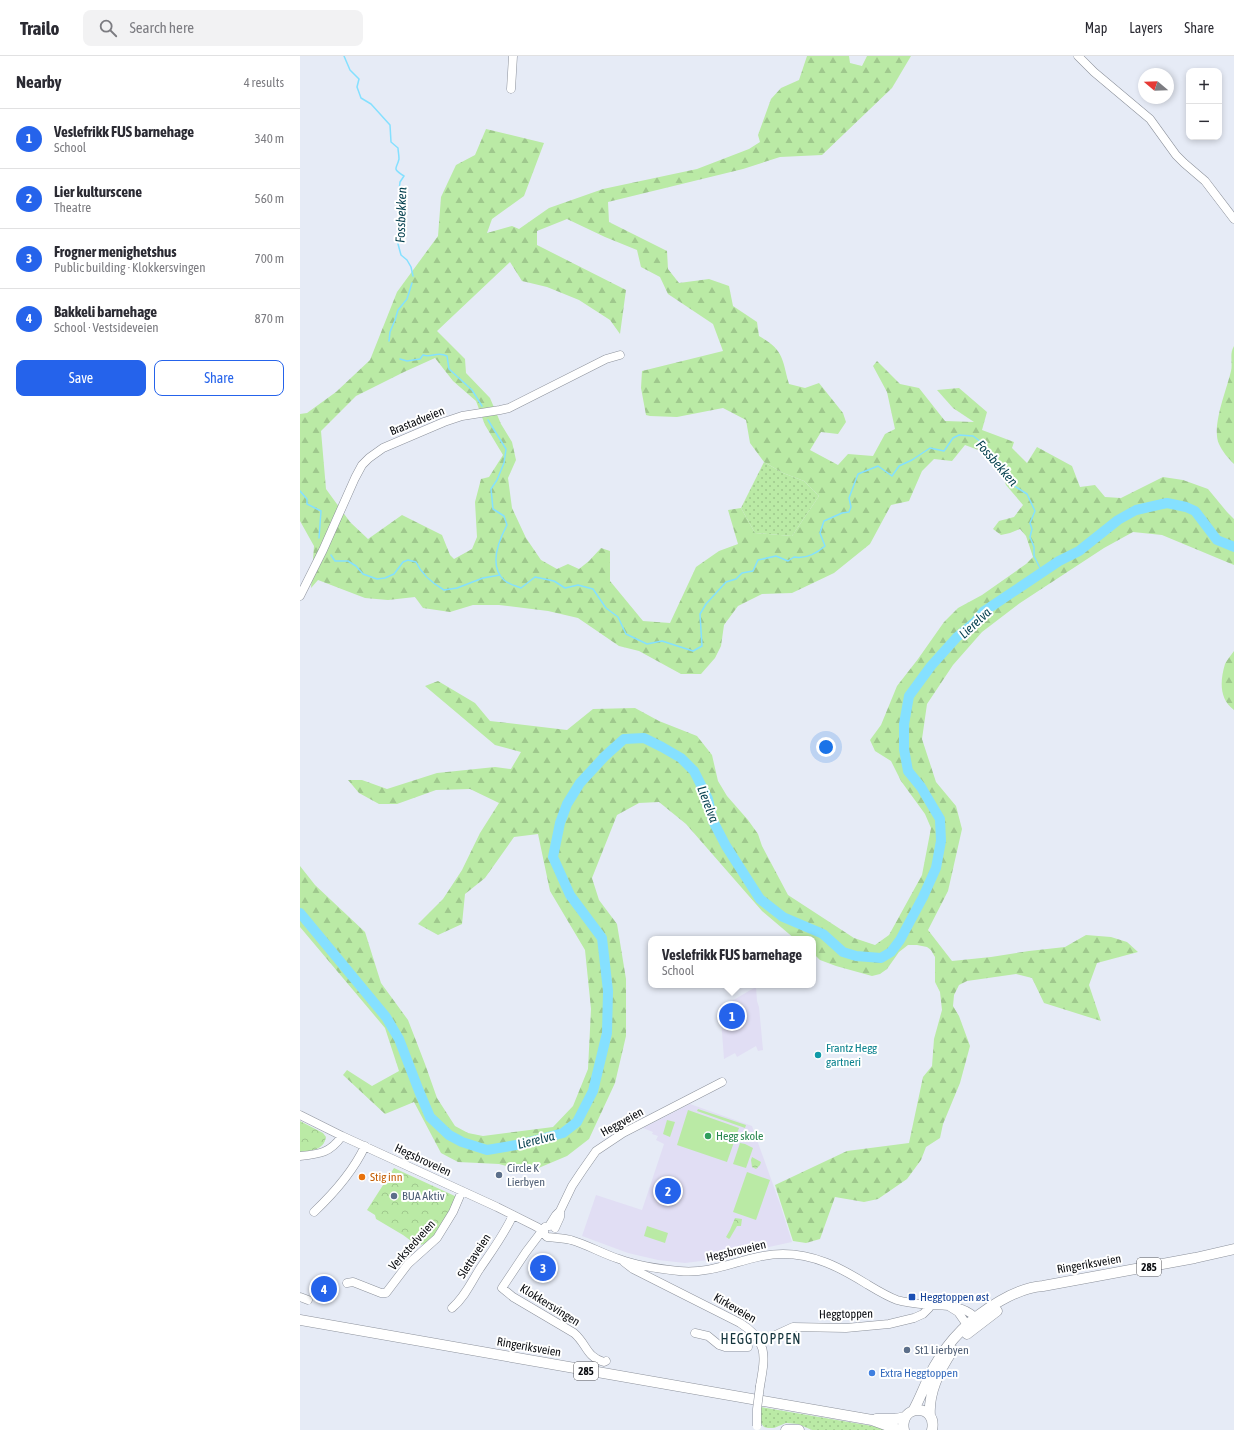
<!DOCTYPE html>
<meta charset="utf-8">
<style>
:root{--surface:#fff;--page:#f2f2f3;--text:#2b2b33;--muted:#7c7c81;--line:#e1e1e2;--accent:#2563eb}
body{margin:0;font-family:"Asap Condensed",sans-serif;background:var(--page);color:var(--text)}
.controls{position:absolute;right:12px;top:12px;display:grid;overflow:hidden;border-radius:8px;box-shadow:0 2px 6px #0003}
.controls button{width:36px;height:36px;display:grid;place-items:center;padding:0;border:0;border-bottom:1px solid var(--line);background:var(--surface);color:var(--text);font:20px sans-serif}
.compass{position:absolute;left:838px;top:12px;width:36px;height:36px;border-radius:50%;background:var(--surface);box-shadow:0 2px 6px #0003;rotate:289deg}
.you{position:absolute;left:526px;top:691px;width:14px;height:14px;margin:-10px;border:3px solid #fff;border-radius:50%;background:#1a73e8;box-shadow:0 0 0 6px #1a73e833}
.badge{display:grid;place-items:center;width:26px;height:26px;border-radius:50%;background:var(--accent);color:#fff;font-size:13px;font-weight:700}
.pin{position:absolute;translate:-50% -50%;border:2px solid #fff;box-shadow:0 1px 4px #0006}
.popup{position:absolute;left:348px;top:880px;width:168px;height:52px;box-sizing:border-box;display:grid;place-content:center;border-radius:8px;background:var(--surface);filter:drop-shadow(0 1px 3px #0005);font-size:13px;white-space:nowrap;color:var(--muted)}
.popup b{font-size:15px;color:var(--text)}
.popup::after{content:'';position:absolute;left:50%;top:100%;margin-left:-8px;border:8px solid transparent;border-top-color:var(--surface)}
.list{margin:0;padding:0;list-style:none}
h2{display:flex;justify-content:space-between;align-items:center;height:52px;margin:0;padding:0 16px;font-size:17px}
h2 small{font-size:13px;font-weight:400;color:var(--muted)}
.list li{display:grid;grid-template-columns:26px 1fr auto;gap:12px;align-items:center;box-sizing:border-box;height:60px;padding:0 16px;border-top:1px solid var(--line)}
.list b{display:block;font-size:15px;white-space:nowrap}
.list p{margin:0;font-size:13px;white-space:nowrap;color:var(--muted)}
.list em{font-size:13px;font-style:normal;color:var(--muted)}
.actions{display:flex;gap:8px;padding:12px 16px}
.actions a{flex:1;padding:9px 0;border:1px solid var(--accent);border-radius:8px;text-align:center;font-size:14px;color:var(--accent)}
.actions .main{background:var(--accent);color:#fff}
.icon{flex:none;width:22px;height:22px;fill:none;stroke:currentColor;stroke-width:2;stroke-linecap:round;stroke-linejoin:round}
.map{position:relative;flex:none;width:934px;height:1374px;overflow:hidden}
header{display:flex;align-items:center;gap:24px;box-sizing:border-box;height:56px;padding:0 20px;background:var(--surface);border-bottom:1px solid var(--line)}
header strong{font-size:19px}
nav{display:flex;gap:22px;margin-inline-start:auto;font-size:14px}
.search{width:280px;height:36px;background:var(--page);display:flex;align-items:center;gap:10px;box-sizing:border-box;padding:0 14px;border-radius:8px;color:var(--muted);font-size:15px}
main{display:flex}
aside{flex:1;background:var(--surface)}
.map>svg:first-child{display:block}
</style>
<header>
<strong>Trailo</strong>
<div class="search"><svg class="icon" aria-label="search" viewBox="0 0 24 24"><circle cx="10" cy="10" r="6"/><path d="M15 15l6 6"/></svg>Search here</div>
<nav><a>Map</a><a>Layers</a><a>Share</a></nav>
</header>
<main>
<aside>
<h2>Nearby<small>4 results</small></h2>
<ul class="list">
<li><span class="badge">1</span><div><b>Veslefrikk FUS barnehage</b><p>School</p></div><em>340 m</em></li>
<li><span class="badge">2</span><div><b>Lier kulturscene</b><p>Theatre</p></div><em>560 m</em></li>
<li><span class="badge">3</span><div><b>Frogner menighetshus</b><p>Public building · Klokkersvingen</p></div><em>700 m</em></li>
<li><span class="badge">4</span><div><b>Bakkeli barnehage</b><p>School · Vestsideveien</p></div><em>870 m</em></li>
</ul>
<div class="actions"><a class="main">Save</a><a>Share</a></div>
</aside>
<div class="map">
<svg width="934" height="1374" viewBox="0 0 934 1374">
<defs>
<pattern id="grass-dots" width="8" height="8" patternUnits="userSpaceOnUse"><rect width="8" height="8" fill="#baeaa5"/><path d="M2 2h.1M6 6h.1" fill="none" stroke="#9fc88d" stroke-width="1.8" stroke-linecap="round"/></pattern>
<pattern id="forest-firs" width="22" height="20" patternUnits="userSpaceOnUse"><rect width="22" height="20" fill="#baeaa5"/><path d="M5 1l3.5 6h-7zM16 11l3.5 6h-7z" fill="#9fc88d"/></pattern>
<pattern id="park-crowns" width="20" height="18" patternUnits="userSpaceOnUse"><rect width="20" height="18" fill="#baeaa5"/><path d="M2 6a3 3 0 1 1 6 0M12 15a3 3 0 1 1 6 0" fill="none" stroke="#9fc88d"/></pattern>
</defs>
<rect width="100%" height="100%" fill="#e6ebf6"/>
<path fill="#e1def4" d="M456,931L457,945L459,951L463,994L458,995L456,990L437,1001L435,997L424,1003L420,949L432,945L447,936Z
M390,1048L452,1070L480,1148L492,1186L450,1195L417,1203L385,1207L358,1204L328,1197L282,1180L296,1139L342,1154L364,1088L356,1084L358,1080L352,1078L353,1076L343,1072Z"/>
<path fill="url(#grass-dots)" d="M464,406L483,417L504,425L519,440L492,480L455,477L441,452Z
M461,1351L578,1371L587,1374H512L498,1368L486,1367L474,1372H468L464,1371L460,1366Z"/>
<path fill="url(#forest-firs)" fill-rule="evenodd" d="M507,0H549L550,7L562,10L567,0H611L592,32L522,99L480,101L443,113L308,146L309,166L367,195L368,213L379,227L409,223L429,230L433,250L457,266L459,280C484,294 482,303 489,328L505,332L519,327L543,357L546,366L538,378L521,376L510,394L538,409L548,398L573,400L585,378L595,373L587,336L573,310L577,305L600,328L619,332L645,365L674,366L653,352L637,334L659,332L687,356L682,374L714,386L712,392L727,407L737,391L772,410L780,431L795,429L805,441L821,442L863,421L883,424L908,433L927,456L934,463V509L862,479L833,476L804,492L720,547L682,576L653,609L627,648L622,683L636,726L656,750L662,773L648,835L628,874L652,905L691,901L729,895L765,891L786,879L811,881L827,886L838,896L797,907L789,929L801,965L744,947L732,922L716,918L667,925L659,929L654,939L653,950L659,960L670,990L660,1027L643,1068L640,1082L626,1091L621,1104L607,1123L578,1143L564,1146L535,1141L520,1183L506,1187L493,1185L475,1129L547,1095L609,1087L623,1021L632,1010L634,983L642,954L640,936L635,926V901L631,894L627,891L617,889H608L599,896L587,913L580,918L572,920L536,910L520,904L513,897V883H495L462,855L386,768L359,746L339,747L317,759L292,822L299,844L317,868L326,923V980L315,1027L289,1083L267,1100L229,1116L199,1108L158,1106L141,1097L114,1046L85,1058L43,1019L47,1014L72,1030L99,1015L85,972L0,871V810L15,829L65,876L81,927L108,964L125,1008L137,1042L155,1070L168,1077L183,1080L253,1071L273,1050L288,1013L291,953L285,894L250,835L238,778L214,781L185,822L165,838L162,868L138,879L118,868L143,843L162,814L180,777L199,747L170,733L136,734L97,748H79L59,737L48,724H62L87,733L137,717L195,711L211,713L221,696L195,689L125,630L138,625L175,647L190,665L267,674L293,653L335,652L359,665L397,680L412,699L418,725L427,740L448,764L458,778L462,790L488,839L554,882L575,889L589,879L622,819L631,772L625,758L601,725L591,705L575,695L570,684L581,669L597,630L618,603L644,566L658,552L682,539L726,508L733,501L726,480L720,473L710,477L701,479L693,473L699,465L714,461L723,449L706,429L703,420L681,395L665,389L652,405L634,403L622,415L609,445L591,449L570,488L534,517L492,537L462,538L438,550L424,569L421,590L415,602L401,618H381L339,595L319,590L278,562L248,555L199,549H173L150,556L123,552L115,541L88,544L65,542L18,524L11,532L14,490L0,465V358L7,357L36,336L70,304L97,236L138,180L141,141L156,109L175,99L186,73L244,87L224,140L192,163L187,177L212,170L219,173L249,152L303,133L397,113L449,93L460,86L458,79L471,43L481,32L499,24ZM267,163L305,181L337,194L341,211L360,221L368,238L413,268L423,295L342,315L341,332L346,359L350,360L377,361L423,352L446,364L450,387L464,406L483,417L504,425L519,440L492,480L455,477L441,452L428,454L438,488L419,495L396,511L370,567L343,565L310,525V495L301,492L289,505L279,513L268,508L257,513L241,504L226,482L212,452L208,422L216,404L212,386L201,368L190,342L166,317L165,303L137,275L210,206L222,225L247,231L279,244L310,264L320,278L326,234L237,189V175ZM135,302L153,325L176,345L185,369L203,399L189,421L181,423L175,446L177,481L172,493L154,503L150,499L142,479L102,459L68,483L50,466L26,433L21,375L56,340L104,316Z
M934,290V408C928,402 922,395 919,388C911,371 927,333 931,315C933,307 929,298 934,290Z
M934,595V654C919,643 920,625 925,608C927,604 931,599 934,595Z"/>
<path fill="url(#park-crowns)" d="M0,1065L23,1077L26,1081C24,1094 11,1095 0,1096Z
M452,1101L461,1106L460,1109L456,1113L452,1111L451,1104Z
M94,1112L157,1141L140,1173L129,1186L118,1190L103,1179L76,1163L75,1159L67,1154Z
M435,1162L442,1163L441,1170H437L430,1182L429,1183L426,1181L430,1174Z"/>
<path fill="#baeaa5" d="M398,1053L446,1069L445,1072L397,1055Z
M388,1054L439,1072L427,1106L377,1089Z
M367,1064L375,1066L370,1081L363,1078Z
M440,1087L445,1088L453,1092L446,1112L433,1108Z
M447,1116L470,1124L456,1164L433,1156Z
M347,1170L368,1177L365,1187L344,1180Z"/>
<g fill="none" stroke-linecap="round" stroke-linejoin="round">
<path stroke="#85e0ff" stroke-width="1.5" d="M44,0L50,14L59,23L57,31L61,42L71,48L90,69L91,86L98,92C98,95 99,99 99,103C97,113 91,112 104,120L100,126L99,135L102,138L100,153L103,161L98,177V188L101,199L107,204L111,211L113,220
M89,285L90,276L95,264L98,254L107,243L112,227
M100,303L107,305L120,303L123,299C132,302 137,295 147,300L149,313L172,334L182,350
M188,364L206,393L204,407L197,424L191,433L193,453L204,460L207,469C199,484 188,509 204,524C208,528 216,530 221,532L235,521L254,525L265,532L278,529L293,533L306,552L318,561L326,578L347,588L362,585L393,595L402,590L400,558L406,548L426,526L436,523L442,517L453,515L458,504L476,500L488,505L494,501C506,503 516,498 525,490L520,477L524,465L542,457L549,456L551,451L549,442L558,418L578,410L592,420L599,410L612,404L630,392L644,395L653,382L659,379L673,380L684,388L691,400L701,413L707,417L709,424L716,431L727,438L735,455L730,467L732,473L730,481L734,491V500L742,516
M0,435L7,443V448L21,455L19,482
M31,499L35,505H48L56,510L63,518L77,523L85,522L94,518L103,506L108,504L116,506C122,519 132,527 144,534L157,532L183,522L200,519"/>
<path stroke="#85e0ff" stroke-width="10" d="M0,857L86,961L99,983L119,1035L130,1061L149,1079L162,1086L187,1094L222,1088L263,1077L277,1066L293,1035L307,977L308,935L302,882L270,839L253,801L260,767L267,748L280,727L305,700L324,683L344,682L362,691L381,702L394,715L408,743L413,765L426,790L460,843L483,861L523,878L543,896L556,900L581,902L591,896L600,884L623,841L636,812L641,785L640,763L621,731L608,715L604,693V668L609,640L631,610L657,581L675,566L683,556L759,505L779,495L818,464L836,454L867,447L886,451L895,455L917,484L934,491"/>
<defs>
<path id="minor" d="M778,0L794,16L850,63L876,99L884,107L905,125L934,163
M211,33L213,0
M0,540L23,494L55,422L62,409L69,402L83,392L144,366L162,360L200,354L209,352L306,303L320,299
M0,1059L42,1080L197,1151L235,1170L244,1175
M0,1100C20,1098 30,1097 42,1080
M14,1156C34,1137 53,1116 65,1090
M249,1170L256,1159L260,1155
M245,1171L226,1196L202,1232L213,1241L274,1277C287,1288 286,1301 304,1306L306,1305
M255,1172L260,1161V1155L272,1130L282,1115L296,1095L323,1077L422,1026
M244,1175V1178L247,1181C255,1182 263,1182 271,1184C288,1189 303,1198 319,1203C338,1210 359,1213 379,1215C417,1219 447,1198 483,1198C514,1198 539,1211 565,1227C575,1233 586,1240 597,1244C607,1247 619,1248 630,1249C647,1250 662,1249 675,1261V1270L667,1269L658,1256L650,1251
M324,1206L333,1213L440,1267C469,1285 465,1301 460,1330
M47,1227L53,1226L81,1237H86L108,1208L137,1182L153,1156L162,1135
M0,1241L8,1244
M152,1252C164,1242 171,1227 179,1214C191,1196 204,1179 213,1159
M395,1277L408,1280L419,1289L425,1291H448
M460,1286L493,1271L546,1272L589,1268L614,1262L623,1258L629,1252L630,1249"/>
<path id="major" d="M0,1264L572,1364L599,1374
M667,1278L697,1255
M613,1355C621,1341 626,1325 634,1311C650,1282 672,1261 700,1245C714,1237 727,1231 743,1230L895,1202L934,1193
M630,1360C628,1336 640,1313 653,1294
M576,1363H596L605,1361
M486,1374H499
M604,1374C598,1348 638,1347 632,1374"/>
</defs>
<use href="#minor" stroke="#8c919b" stroke-width="9"/>
<use href="#major" stroke="#8c919b" stroke-width="11"/>
<use href="#minor" stroke="#fff" stroke-width="8"/>
<use href="#major" stroke="#fff" stroke-width="10"/>
<defs>
<path id="minor-bridge" d="M457,1370V1353L460,1330"/>
</defs>
<use href="#minor-bridge" stroke="#8c919b" stroke-width="9" stroke-linecap="butt"/>
<use href="#minor-bridge" stroke="#fff" stroke-width="8"/>
</g>
<circle fill="#0f9aa8" stroke="#fff" stroke-width="1.5" cx="518" cy="999" r="4"/>
<circle fill="#2e9e5b" stroke="#fff" stroke-width="1.5" cx="408" cy="1080" r="4"/>
<g fill="#5c6f8a" stroke="#fff" stroke-width="1.5">
<circle cx="199" cy="1119" r="4"/>
<circle cx="94" cy="1140" r="4"/>
<circle cx="607" cy="1294" r="4"/>
</g>
<circle fill="#e8710a" stroke="#fff" stroke-width="1.5" cx="62" cy="1121" r="4"/>
<rect fill="#1a4fb4" stroke="#fff" stroke-width="1.5" x="608" y="1237" width="8" height="8" rx="2"/>
<circle fill="#3f7fe0" stroke="#fff" stroke-width="1.5" cx="572" cy="1317" r="4"/>
<g text-anchor="middle" dominant-baseline="central" stroke-width="4" stroke-linejoin="round" paint-order="stroke">
<g fill="#fff" stroke="#545558" stroke-width="1">
<rect x="837" y="1202" width="24" height="18" rx="3"/>
<rect x="274" y="1306" width="24" height="18" rx="3"/>
</g>
<g font-size="11" font-weight="bold" fill="#0a0c10">
<text x="849" y="1211">285</text>
<text x="286" y="1315">285</text>
</g>
<g font-size="12" fill="#0a0c10" stroke="#fff">
<text transform="translate(117 365) rotate(-22)">Brastadveien</text>
<text transform="translate(322 1066) rotate(-29)">Heggveien</text>
<text transform="translate(123 1104) rotate(25)">Hegsbroveien</text>
<text transform="translate(112 1189) rotate(-48)">Verkstedveien</text>
<text transform="translate(436 1195) rotate(-13)">Hegsbroveien</text>
<text transform="translate(174 1200) rotate(-57)">Slettaveien</text>
<text transform="translate(789 1208) rotate(-10)">Ringeriksveien</text>
<text transform="translate(250 1249) rotate(32)">Klokkersvingen</text>
<text transform="translate(435 1252) rotate(30)">Kirkeveien</text>
<text transform="translate(546 1258) rotate(-1)">Heggtoppen</text>
<text transform="translate(229 1291) rotate(10)">Ringeriksveien</text>
</g>
<g font-size="12" fill="#0d838f" stroke="#fff" text-anchor="start">
<text x="526" y="992">Frantz Hegg<tspan x="526" dy="14">gartneri</tspan></text>
</g>
<g font-size="12" fill="#27864d" stroke="#fff" text-anchor="start">
<text x="416" y="1080">Hegg skole</text>
</g>
<g font-size="12" fill="#4e5e75" stroke="#fff" text-anchor="start">
<text x="207" y="1112">Circle K<tspan x="207" dy="14">Lierbyen</tspan></text>
<text x="102" y="1140">BUA Aktiv</text>
<text x="615" y="1294">St1 Lierbyen</text>
</g>
<g font-size="12" fill="#c56008" stroke="#fff" text-anchor="start">
<text x="70" y="1121">Stig inn</text>
</g>
<g font-size="12" fill="#164399" stroke="#fff" text-anchor="start">
<text x="620" y="1241">Heggtoppen øst</text>
</g>
<g font-size="12" fill="#366cbe" stroke="#fff" text-anchor="start">
<text x="580" y="1317">Extra Heggtoppen</text>
</g>
<g font-size="13" font-style="italic" fill="#043f4e" stroke="#fff">
<text transform="translate(101 159) rotate(-88)">Fossbekken</text>
<text transform="translate(697 407) rotate(49)">Fossbekken</text>
<text transform="translate(675 567) rotate(-43)">Lierelva</text>
<text transform="translate(408 748) rotate(69)">Lierelva</text>
<text transform="translate(236 1084) rotate(-14)">Lierelva</text>
</g>
<g font-size="14" letter-spacing="1" fill="#13333b" stroke="#fff">
<text x="461" y="1283">HEGGTOPPEN</text>
</g>
</g>
</svg>
<div class="controls">
<button>+</button>
<button>−</button>
</div>
<svg class="compass" viewBox="-18 -18 36 36"><path d="M0-13l5 13h-10z" fill="#e53935"/><path d="M0 13l5-13h-10z" fill="#7c7c81"/></svg>
<div class="you"></div>
<div class="pin badge" style="left:432px;top:960px">1</div>
<div class="popup"><b>Veslefrikk FUS barnehage</b>School</div>
<div class="pin badge" style="left:368px;top:1135px">2</div>
<div class="pin badge" style="left:243px;top:1212px">3</div>
<div class="pin badge" style="left:24px;top:1233px">4</div>
</div>
</main>
